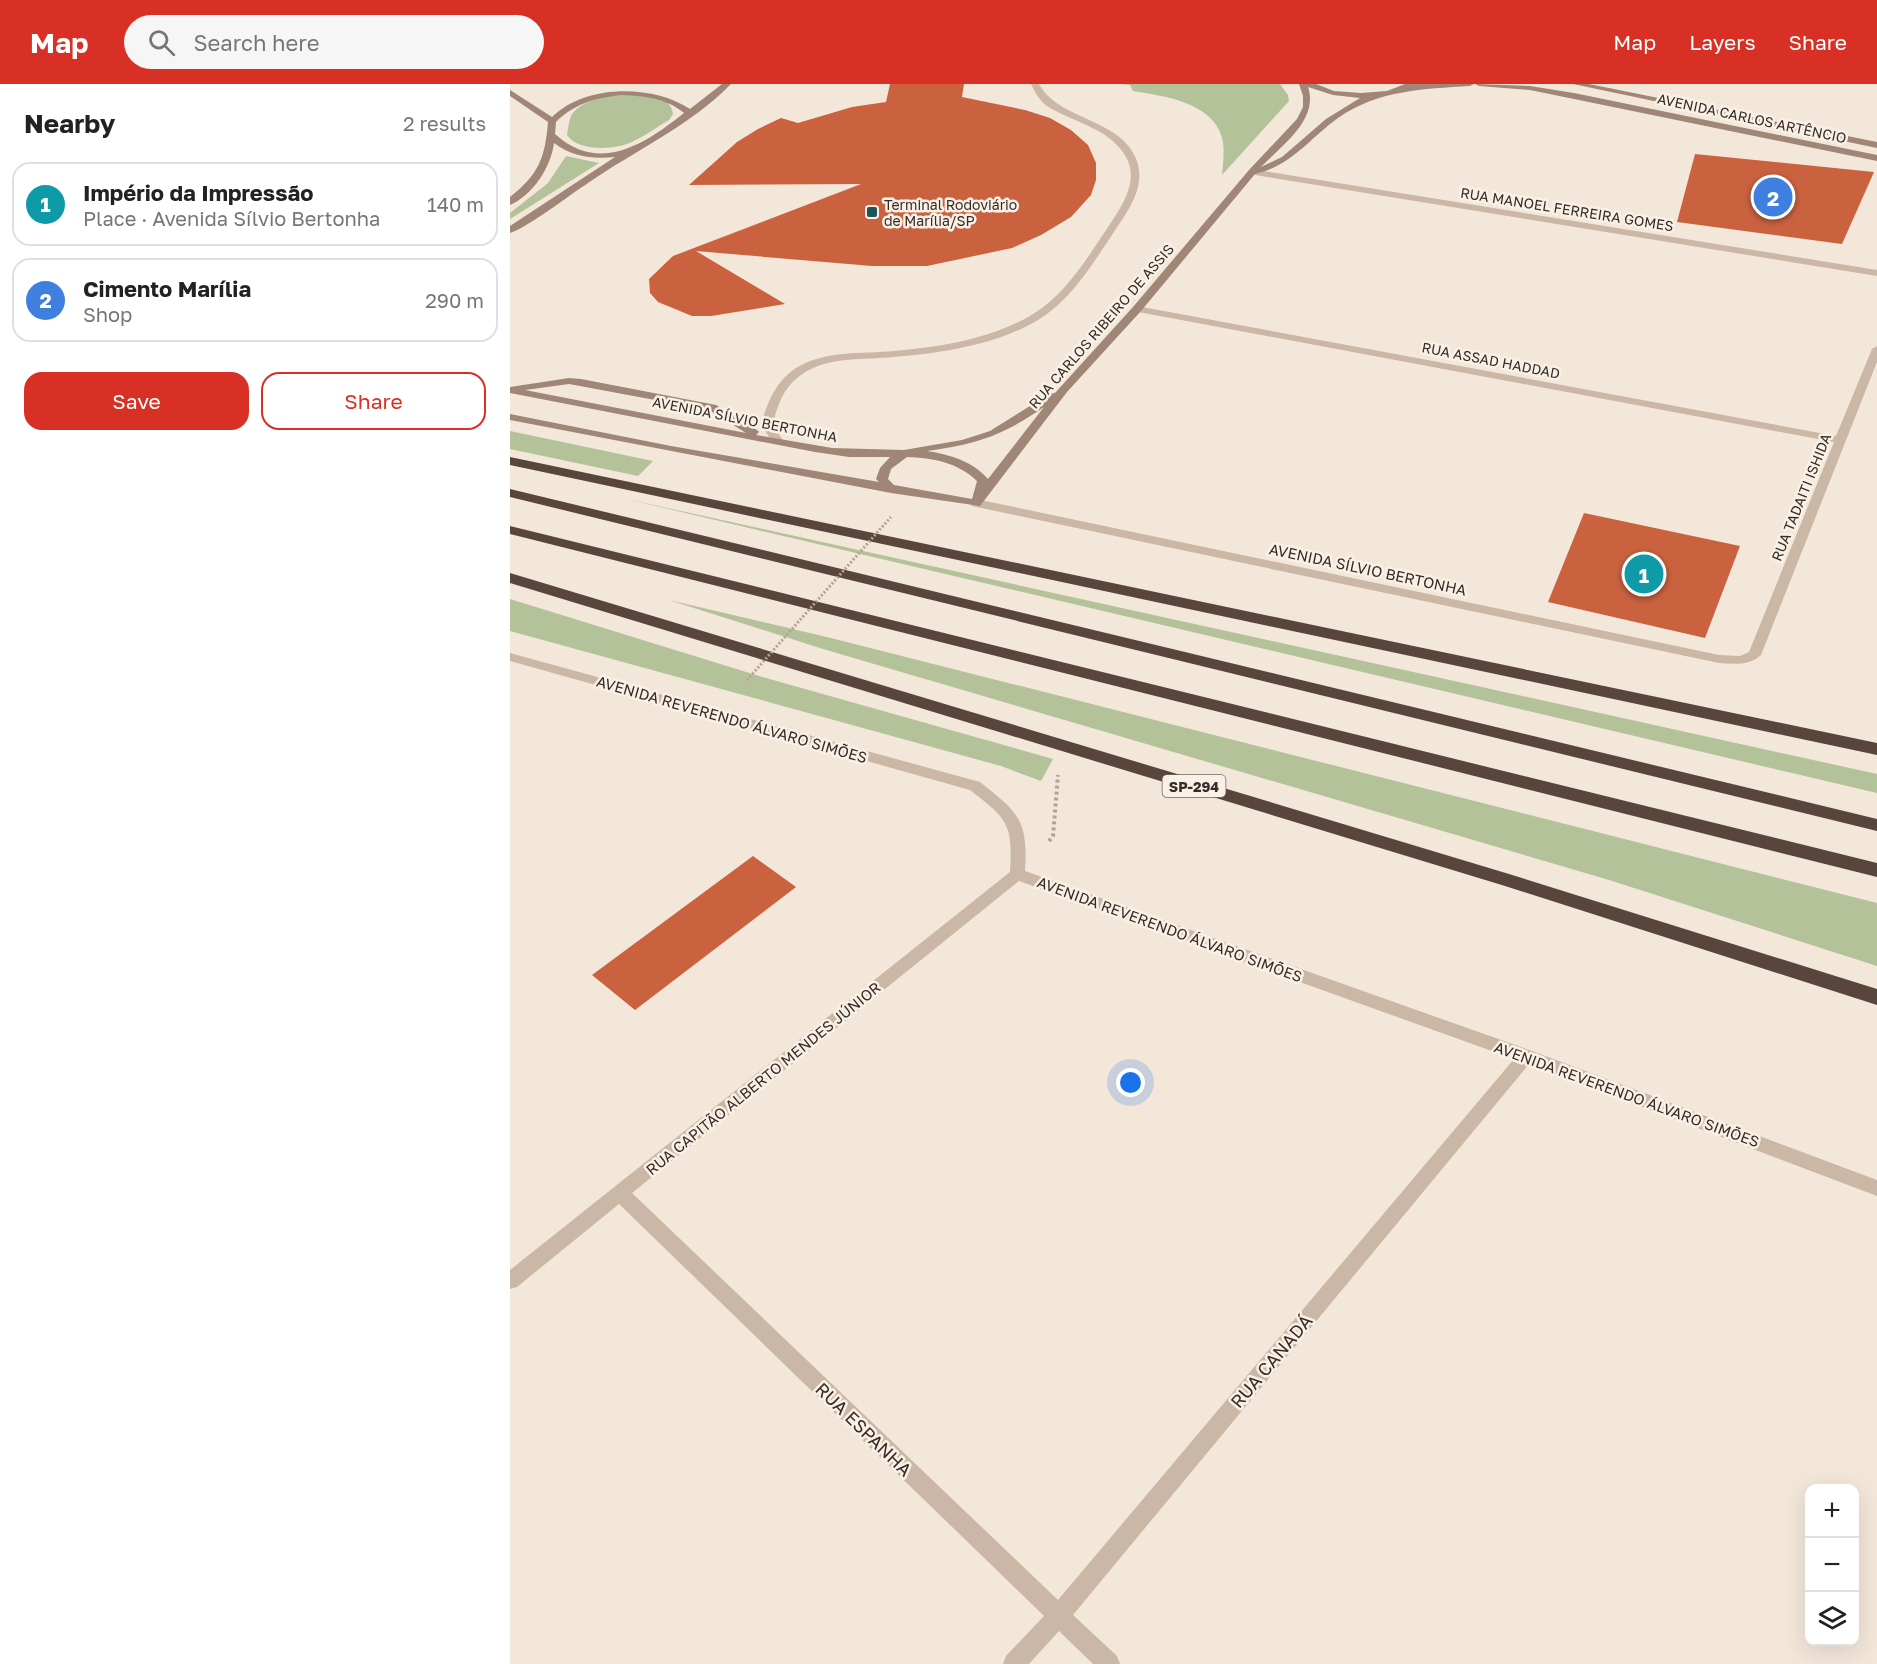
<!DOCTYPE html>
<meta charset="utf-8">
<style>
:root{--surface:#fff;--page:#f6f6f6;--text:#222;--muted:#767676;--line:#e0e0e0;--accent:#d93025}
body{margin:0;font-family:"Golos Text",sans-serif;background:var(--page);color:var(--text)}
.controls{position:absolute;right:18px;bottom:18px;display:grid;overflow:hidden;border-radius:12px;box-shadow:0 6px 24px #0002}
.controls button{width:54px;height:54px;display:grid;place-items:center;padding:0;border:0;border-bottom:2px solid var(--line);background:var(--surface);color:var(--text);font:30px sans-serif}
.you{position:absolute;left:621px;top:999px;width:21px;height:21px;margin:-15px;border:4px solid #fff;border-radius:50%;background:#1a73e8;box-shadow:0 0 0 9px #1a73e833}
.badge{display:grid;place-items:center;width:39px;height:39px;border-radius:50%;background:var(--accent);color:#fff;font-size:20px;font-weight:700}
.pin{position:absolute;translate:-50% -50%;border:3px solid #fff;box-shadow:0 2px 6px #0006}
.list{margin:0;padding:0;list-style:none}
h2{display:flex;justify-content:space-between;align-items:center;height:78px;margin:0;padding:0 24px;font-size:26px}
h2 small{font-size:20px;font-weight:400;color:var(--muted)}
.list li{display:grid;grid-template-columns:39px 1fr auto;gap:18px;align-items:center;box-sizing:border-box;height:84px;margin:0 12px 12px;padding:0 12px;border:2px solid var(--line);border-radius:18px}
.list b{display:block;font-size:22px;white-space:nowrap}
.list p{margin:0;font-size:20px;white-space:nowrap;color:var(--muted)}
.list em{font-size:20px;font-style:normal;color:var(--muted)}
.actions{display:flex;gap:12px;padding:18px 24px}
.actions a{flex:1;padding:14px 0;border:2px solid var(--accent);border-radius:18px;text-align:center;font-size:21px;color:var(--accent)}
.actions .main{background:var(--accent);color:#fff}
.icon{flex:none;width:33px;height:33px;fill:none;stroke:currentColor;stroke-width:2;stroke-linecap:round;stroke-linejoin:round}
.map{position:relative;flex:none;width:1367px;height:1580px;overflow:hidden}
header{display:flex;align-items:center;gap:36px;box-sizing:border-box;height:84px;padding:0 30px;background:var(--accent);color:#fff}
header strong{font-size:28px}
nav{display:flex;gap:33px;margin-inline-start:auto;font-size:21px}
.search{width:420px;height:54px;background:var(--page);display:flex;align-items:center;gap:15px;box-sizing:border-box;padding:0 21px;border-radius:33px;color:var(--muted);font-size:22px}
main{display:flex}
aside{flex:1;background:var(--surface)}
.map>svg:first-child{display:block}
</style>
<header>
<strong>Map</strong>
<div class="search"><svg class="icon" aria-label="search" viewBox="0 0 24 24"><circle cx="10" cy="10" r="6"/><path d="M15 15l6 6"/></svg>Search here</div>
<nav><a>Map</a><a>Layers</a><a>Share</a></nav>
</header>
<main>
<aside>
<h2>Nearby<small>2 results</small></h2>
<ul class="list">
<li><span class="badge" style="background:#0f9aa8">1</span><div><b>Império da Impressão</b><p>Place · Avenida Sílvio Bertonha</p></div><em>140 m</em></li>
<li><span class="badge" style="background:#3f7fe0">2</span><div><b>Cimento Marília</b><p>Shop</p></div><em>290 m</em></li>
</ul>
<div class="actions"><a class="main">Save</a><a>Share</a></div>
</aside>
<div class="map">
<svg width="1367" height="1580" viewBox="0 0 1367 1580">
<rect width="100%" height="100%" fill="#f3e7da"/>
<path fill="#b4c299" d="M612,0H770L778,11L779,17L712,91C713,80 715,65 712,54C703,18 653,12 623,7L620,1Z
M119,10C135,12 161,10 163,30L159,36C147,43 135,52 122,58C105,66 68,68 57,51C58,45 59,37 61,32C71,14 102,12 119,10Z
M56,72L89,79L0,135V129L38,99Z
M0,347L143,377L128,392L0,365Z
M112,414L1367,690V709Z
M0,515L256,594L543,675L531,697L491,682L0,547Z
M159,516L321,554L1367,819V882L1099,796L313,565Z"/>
<path fill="#cb623f" d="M380,0H454L452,13L515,26L540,34L561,46L578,61L586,79V96L581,111L561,133L531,151L502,164L417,182H362L186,167L275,220L201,232H182L148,218L140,209L139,195L163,172L351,100L179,101L227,58L248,45L271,34L288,39L342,23L376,18Z
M1185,70L1364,88L1332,160L1167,138Z
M1074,429L1230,462L1195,554L1038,518Z
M243,772L286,803L125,926L82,891Z"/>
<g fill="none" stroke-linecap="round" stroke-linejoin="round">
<path stroke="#b7a18f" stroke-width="4" stroke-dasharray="3 3" stroke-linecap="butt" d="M539,757L543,752L548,691"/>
<path fill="#cbb7a5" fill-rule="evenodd" d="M521,0H529C549,37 612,34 627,77C636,105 617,128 602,151C581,182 561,216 528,236C486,261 432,269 384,273C353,276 317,272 291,291C274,303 267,321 263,341L274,358L272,360H264L251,341C257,319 266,297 286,284C315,266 352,270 384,267C430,263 479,255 520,232C556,211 577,174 600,140C613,121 629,96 616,73C600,44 562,38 537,22C529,16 525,8 521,0Z"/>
<path fill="#cbb7a5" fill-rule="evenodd" d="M742,85L1367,186V192L739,90V86Z
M627,222L1326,352L1362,265L1367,262V278L1251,571C1239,582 1224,580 1209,579L462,422L460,419L466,415L1209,571L1230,572L1239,568L1324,358L623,227L622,225Z
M0,569L470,698C509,729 518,736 515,787L1022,967L1367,1096V1112L1019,980L563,1531L607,1572L610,1580H583L549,1547L519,1580H493L496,1572L534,1532L109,1120L7,1203L0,1205V1186L500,788C503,739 497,735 460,706L0,577ZM509,797L1004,975L548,1516L122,1109Z"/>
<path fill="#9f8676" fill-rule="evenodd" d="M212,0H221C181,41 126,66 78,99C58,112 20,142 0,149V142L105,73C83,75 62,73 44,59C41,83 23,111 0,121V113C29,90 35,74 38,38L0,12V6L42,33C75,0 143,0 180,25ZM112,11C135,12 156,14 174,29C136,59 90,91 45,50L46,38C65,19 86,14 112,11Z
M789,0H806L824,7L851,9L877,7L895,0H964L960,2C913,5 868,6 828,34C799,55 781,82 745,90L631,227L557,308L470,422L381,409L0,336V330L161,362L369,398L366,395L370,384L380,373H339L305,368L0,309V303L59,294L71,295L206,321L247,346L249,348L246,351L322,364L394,366L452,356L480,347L539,310L545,309L623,223L739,86L787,35L793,23V12ZM798,3L823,11L850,14L816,35L772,73L751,83C772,61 809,36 798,3ZM59,300L199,326L236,349L15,306ZM534,323L478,395C462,377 441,371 417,367C467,360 492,352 534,323ZM397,373C423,374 447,378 467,397L462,415L384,401L378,395L381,385Z
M965,0L1020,2L1064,9L1367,71V77L1064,15L1020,6L969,2Z
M1063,0H1079L1367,58V64Z"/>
<path fill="#58463d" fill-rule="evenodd" d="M0,373L1367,659V671L0,381Z
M0,405L1367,735V747L0,413Z
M0,442L1367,779V793L0,450Z
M0,489L999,790L1367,905V921L995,802L0,499Z"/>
<path stroke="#b7a18f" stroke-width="3" stroke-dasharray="2 2" stroke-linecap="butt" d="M237,596L381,433"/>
</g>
<rect fill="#1b555a" stroke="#faf1e6" stroke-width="2" x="356" y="122" width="12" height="12" rx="3"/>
<g text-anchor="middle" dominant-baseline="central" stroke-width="5" stroke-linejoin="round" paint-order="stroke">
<g font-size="14" fill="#372c27" stroke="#faf1e6">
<text transform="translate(1242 34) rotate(12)">AVENIDA CARLOS ARTÊNCIO</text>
<text transform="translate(1057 125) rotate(9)">RUA MANOEL FERREIRA GOMES</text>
<text transform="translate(591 242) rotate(-49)">RUA CARLOS RIBEIRO DE ASSIS</text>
<text transform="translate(981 276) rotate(11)">RUA ASSAD HADDAD</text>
<text transform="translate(235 335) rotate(11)">AVENIDA SÍLVIO BERTONHA</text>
<text transform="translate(1291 413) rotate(-68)">RUA TADAITI ISHIDA</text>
</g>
<g font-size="14" fill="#372c27" stroke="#faf1e6" text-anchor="start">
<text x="374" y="120">Terminal Rodoviário<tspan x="374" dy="16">de Marília/SP</tspan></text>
</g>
<rect fill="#faf1e6" stroke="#726760" stroke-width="1.5" x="652.5" y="691" width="63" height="22" rx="4.5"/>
<g font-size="14" font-weight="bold" fill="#372c27">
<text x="684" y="702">SP-294</text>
</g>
<g font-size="15" fill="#372c27" stroke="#faf1e6">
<text transform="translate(858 485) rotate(12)">AVENIDA SÍLVIO BERTONHA</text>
<text transform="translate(222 635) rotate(16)">AVENIDA REVERENDO ÁLVARO SIMÕES</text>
<text transform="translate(660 845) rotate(20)">AVENIDA REVERENDO ÁLVARO SIMÕES</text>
<text transform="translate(253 994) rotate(-39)">RUA CAPITÃO ALBERTO MENDES JÚNIOR</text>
<text transform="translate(1117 1010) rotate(20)">AVENIDA REVERENDO ÁLVARO SIMÕES</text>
</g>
<g font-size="18" fill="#372c27" stroke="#faf1e6">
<text transform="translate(761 1277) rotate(-50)">RUA CANADÁ</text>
<text transform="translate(354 1345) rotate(44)">RUA ESPANHA</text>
</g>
</g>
</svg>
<div class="controls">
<button>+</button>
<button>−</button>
<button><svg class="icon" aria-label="layers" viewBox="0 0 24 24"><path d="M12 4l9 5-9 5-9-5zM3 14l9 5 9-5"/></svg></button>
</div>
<div class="you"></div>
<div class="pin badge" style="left:1134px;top:490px;background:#0f9aa8">1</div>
<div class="pin badge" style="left:1263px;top:113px;background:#3f7fe0">2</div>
</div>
</main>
